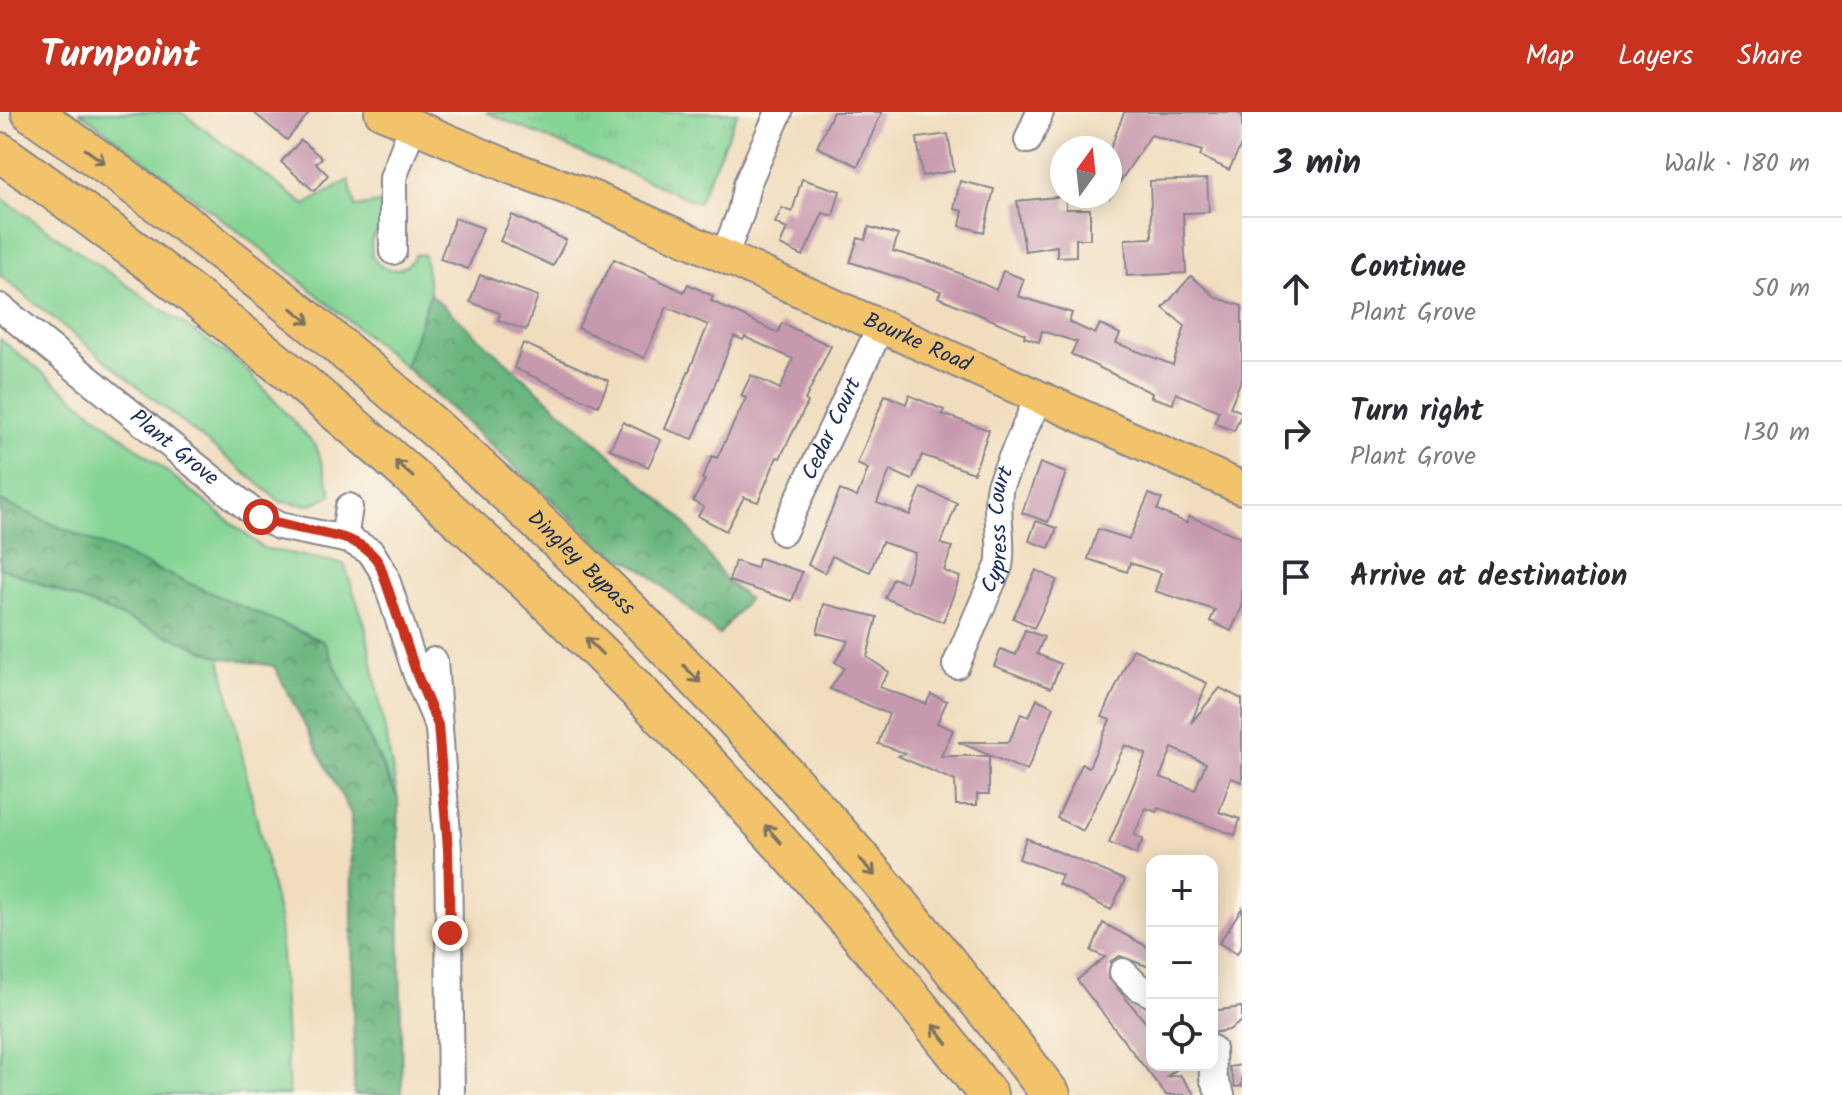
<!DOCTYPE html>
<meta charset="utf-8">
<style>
:root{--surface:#fff;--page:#f7f7f7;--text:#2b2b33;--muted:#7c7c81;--line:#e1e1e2;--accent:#c8321e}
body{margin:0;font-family:Kalam,sans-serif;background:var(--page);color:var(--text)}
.controls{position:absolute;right:24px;bottom:24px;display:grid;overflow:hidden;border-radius:16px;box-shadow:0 4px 20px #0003}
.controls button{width:72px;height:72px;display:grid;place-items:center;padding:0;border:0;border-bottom:2px solid var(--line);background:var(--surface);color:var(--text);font:40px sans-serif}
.compass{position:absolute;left:1050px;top:24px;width:72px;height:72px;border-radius:50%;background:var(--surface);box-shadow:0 4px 20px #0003;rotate:15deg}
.stop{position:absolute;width:24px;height:24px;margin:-18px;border:6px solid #c8321e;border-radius:50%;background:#fff}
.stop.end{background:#c8321e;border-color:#fff;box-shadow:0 2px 8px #0008}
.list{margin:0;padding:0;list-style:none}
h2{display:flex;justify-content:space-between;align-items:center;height:104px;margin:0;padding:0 32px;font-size:34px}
h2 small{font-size:26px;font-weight:400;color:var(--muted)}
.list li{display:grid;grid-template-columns:52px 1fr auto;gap:24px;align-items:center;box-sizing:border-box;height:144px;padding:0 32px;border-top:2px solid var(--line)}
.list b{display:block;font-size:30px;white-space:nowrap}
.list p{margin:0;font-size:26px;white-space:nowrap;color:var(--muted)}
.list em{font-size:26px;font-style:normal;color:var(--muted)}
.icon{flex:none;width:44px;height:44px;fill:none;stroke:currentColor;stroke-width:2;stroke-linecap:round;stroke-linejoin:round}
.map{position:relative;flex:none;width:1242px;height:983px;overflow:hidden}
header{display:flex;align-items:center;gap:48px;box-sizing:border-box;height:112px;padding:0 40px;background:var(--accent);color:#fff}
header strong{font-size:38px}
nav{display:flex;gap:44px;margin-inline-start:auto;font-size:28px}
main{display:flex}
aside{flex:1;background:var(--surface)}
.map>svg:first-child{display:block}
</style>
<header>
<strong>Turnpoint</strong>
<nav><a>Map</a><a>Layers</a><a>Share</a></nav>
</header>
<main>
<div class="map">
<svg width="1242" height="983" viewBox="0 0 1242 983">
<defs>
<pattern id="forest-crowns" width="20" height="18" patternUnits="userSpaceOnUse" patternTransform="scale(2)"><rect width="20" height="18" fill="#6bb67e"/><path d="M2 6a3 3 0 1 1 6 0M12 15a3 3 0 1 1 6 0" fill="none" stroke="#57946a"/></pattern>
<pattern id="park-tufts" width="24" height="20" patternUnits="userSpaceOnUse" patternTransform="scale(2)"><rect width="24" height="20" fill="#84d494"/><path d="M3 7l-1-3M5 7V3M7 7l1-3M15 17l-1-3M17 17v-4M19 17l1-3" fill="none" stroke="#71b682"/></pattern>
</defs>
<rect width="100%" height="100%" fill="#fbf7ec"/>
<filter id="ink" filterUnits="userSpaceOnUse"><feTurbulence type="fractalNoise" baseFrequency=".0125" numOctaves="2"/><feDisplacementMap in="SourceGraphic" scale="16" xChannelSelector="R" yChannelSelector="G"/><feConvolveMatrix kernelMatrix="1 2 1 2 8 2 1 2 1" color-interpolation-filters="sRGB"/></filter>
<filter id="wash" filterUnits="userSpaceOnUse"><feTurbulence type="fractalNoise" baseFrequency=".006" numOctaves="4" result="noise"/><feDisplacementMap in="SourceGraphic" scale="32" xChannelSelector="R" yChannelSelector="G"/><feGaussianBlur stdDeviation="1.8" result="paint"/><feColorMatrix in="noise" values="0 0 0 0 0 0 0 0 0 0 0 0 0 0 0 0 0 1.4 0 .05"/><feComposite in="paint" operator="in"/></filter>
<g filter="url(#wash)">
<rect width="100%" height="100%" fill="#f1ddbe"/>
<path fill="#84d494" stroke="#508279" stroke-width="2" d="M80,0H181L305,93L349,68L355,95L385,90L382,112L371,129L372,145C384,162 405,162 415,143L424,142L430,182L405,255L258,134Z
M0,85L241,252L316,334L332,383L311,393L281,390L0,163Z
M0,227L263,436L344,452L365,513L398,687L324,530L0,389Z
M0,455L220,545L279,806L289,983H0Z"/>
<path fill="url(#forest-crowns)" stroke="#43726e" stroke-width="2" d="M430,182L681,406L726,468L748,487L719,523L643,457L603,436L405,255Z
M0,389L324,530L398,687L402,983H354L351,702L274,554L220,545L0,455Z"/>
<path fill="url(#park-tufts)" stroke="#508279" stroke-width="2" d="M486,0H738L698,91Z"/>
<g id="blocks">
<path fill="#c799ae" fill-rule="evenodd" d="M253,0H310L287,28Z
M833,0H882L858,54L817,35Z
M1124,0H1235L1242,3V31L1229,58L1200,44L1202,39L1151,23L1110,85V38Z
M948,22L954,59L922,64L917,26Z
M301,28L322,46L316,51L328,63L314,79L281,50Z
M802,67L840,79L833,104L823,101L803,144L780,133L787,117L775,111L782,96L792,100Z
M1207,67L1209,100L1183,101L1186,161L1127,164L1125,127L1152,126L1150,69Z
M960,69L994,77L984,120L960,114L963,99L954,97Z
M1066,84V97H1090V127H1076V144L1057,145V134L1025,139L1017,89Z
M512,103L566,128L553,154L500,129Z
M455,106L483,116L468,157L440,147Z
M869,115L898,123L893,139L939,152L996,178L1003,159L1024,167L1018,184L1072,201L1069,210L1095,222L1100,212L1120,222L1116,231L1173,253L1185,214L1163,196L1191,164L1217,186L1242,194V266L1230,295L1242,300L1234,319L1214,311L1219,299L1176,281L1173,292L1151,285L1152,281L1071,242L1077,230L1042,219L1039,230L1024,225L1025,222L938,185L941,179L850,150L858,126L865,128Z
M614,147L684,180L688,172L713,184L711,189L778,221L782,211L831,234L805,288L808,290L780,346L777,345L758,390L744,385L726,419L698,404L703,395L693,389L705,368L702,367L712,344L717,346L746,286L741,284L751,263L780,277L793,247L745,225L743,228L734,224L693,327L665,317L708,213L667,195L644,246L578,216Z
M480,163L538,184L526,218L498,208L500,201L470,190Z
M523,231L609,269L598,294L514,256Z
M885,283L906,292L909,283L944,298L942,302L989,318L974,361L922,343L912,368L890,358L877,391L910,403L921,376L957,391L941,432L952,435L944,459L960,465L943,510L885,486L893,466L906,471L915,441L882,430L870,460L832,444L825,461L808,453L840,378L857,385L868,357L857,352Z
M623,310L661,328L648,355L610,337Z
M1040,351L1066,361L1048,410L1022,401Z
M1149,382L1162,387L1157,398L1187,411L1189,404L1242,426V495L1231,519L1210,509L1215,498L1155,479L1161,461L1130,451L1127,460L1088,447L1098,417L1129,427Z
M1036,409L1057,416L1049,436L1029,429Z
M759,446L802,460L792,489L729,469L735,449L756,456Z
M1036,458L1057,468L1034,516L1013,506Z
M824,492L877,505L867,545L889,560L879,575L926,592L931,582L947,589L937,611L953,618L941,644H989V682H977V693H956L955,669L898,644L905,641L878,632L889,602L830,577L844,556L835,550L849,529L817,521Z
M1025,518L1044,525L1037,542L1061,552L1051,576L994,554L1001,537L1016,543Z
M1133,537L1207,571L1191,611L1220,576L1242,587V670L1231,666L1219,700L1240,707L1235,723L1158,696L1156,700L1146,696L1134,723L1143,727L1136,742L1109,731L1146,642L1125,633L1083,719L1057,706L1082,652L1089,655L1110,608L1102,605ZM1172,636L1206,651L1195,678L1160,665Z
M1037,587L1054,595L1027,659L958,630H1009L1021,602L1029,605Z
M1026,726L1125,768L1111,798L1058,772L1062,763L1019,747Z
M1242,796V833L1237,842L1219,831Z
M1103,811L1152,837V856L1120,844L1111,849L1108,865L1152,918V953H1183L1166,965L1180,963L1195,983H1166L1077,868L1105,845L1091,839Z
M1242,895V909L1229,918L1212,921V899Z
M1242,953V974L1235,975L1229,955Z"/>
</g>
</g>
<g filter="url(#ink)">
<use href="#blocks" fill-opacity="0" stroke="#86868e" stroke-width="2"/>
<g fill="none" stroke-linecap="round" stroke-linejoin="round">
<defs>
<g id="minor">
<path d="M1028,28L1040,0"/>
<path d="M393,139V66L412,15"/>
<path d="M724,144L741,100L747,72L779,0"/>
<path id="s1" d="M0,195L253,400L279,414L350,428L371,440L384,461L417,563L438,613"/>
<path id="s2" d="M783,420L881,214"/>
<path d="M344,427L349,395"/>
<path d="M434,549L448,737L451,983"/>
<path id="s3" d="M956,553L999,454C1004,427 994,401 1000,373L1039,284"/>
<path d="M1123,860L1137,874L1152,882"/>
<path d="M1212,937L1213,966L1221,983"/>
</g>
<g id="major">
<path id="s4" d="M381,0L510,55L594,86L1242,376"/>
</g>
<g id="highway">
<path id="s5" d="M31,0C421,269 767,605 1051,983"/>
<path d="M0,40C374,304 711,618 988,983"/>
</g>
</defs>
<use href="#minor" stroke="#86868e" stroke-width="30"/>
<use href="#major" stroke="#86868e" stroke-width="36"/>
<use href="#highway" stroke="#86868e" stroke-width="42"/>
<use href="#minor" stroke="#fff" stroke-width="26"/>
<use href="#major" stroke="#f2c36a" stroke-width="32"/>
<use href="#highway" stroke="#f2c36a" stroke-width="38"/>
</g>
<defs><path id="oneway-shaft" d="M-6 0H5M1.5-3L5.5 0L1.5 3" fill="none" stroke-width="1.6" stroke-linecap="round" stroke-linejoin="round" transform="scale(2)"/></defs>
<g stroke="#7c7263">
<use href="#oneway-shaft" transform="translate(95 44) rotate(35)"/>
<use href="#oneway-shaft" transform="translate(301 204) rotate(40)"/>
<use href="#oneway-shaft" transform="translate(404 357) rotate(-138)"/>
<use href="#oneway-shaft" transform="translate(594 534) rotate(-135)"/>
<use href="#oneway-shaft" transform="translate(692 562) rotate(46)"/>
<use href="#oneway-shaft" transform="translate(773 722) rotate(-131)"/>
<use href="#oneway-shaft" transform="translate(867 755) rotate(48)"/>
<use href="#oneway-shaft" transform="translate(940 922) rotate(-128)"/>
</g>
</g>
<g fill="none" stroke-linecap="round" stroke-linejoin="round" filter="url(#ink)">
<path stroke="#c8321e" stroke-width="10" d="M261,405C297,424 359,414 380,453L417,563L438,613L448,737L450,821"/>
</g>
<g text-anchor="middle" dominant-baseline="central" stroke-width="8" stroke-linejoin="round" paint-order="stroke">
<g font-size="22" fill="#1b2f5e" stroke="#fbf7ec">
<text stroke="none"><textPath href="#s4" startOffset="584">Bourke Road</textPath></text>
<text stroke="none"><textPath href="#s2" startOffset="114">Cedar Court</textPath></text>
<text stroke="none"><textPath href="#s1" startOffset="224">Plant Grove</textPath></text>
<text stroke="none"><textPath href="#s3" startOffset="144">Cypress Court</textPath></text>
<text stroke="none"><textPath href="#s5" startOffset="712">Dingley Bypass</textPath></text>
</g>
</g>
</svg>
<div class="controls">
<button>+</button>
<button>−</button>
<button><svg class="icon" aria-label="locate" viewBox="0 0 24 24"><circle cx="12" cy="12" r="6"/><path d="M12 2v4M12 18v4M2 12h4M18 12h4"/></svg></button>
</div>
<svg class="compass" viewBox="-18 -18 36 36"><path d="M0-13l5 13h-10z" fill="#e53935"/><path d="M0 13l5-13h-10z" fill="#7c7c81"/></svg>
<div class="stop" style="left:261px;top:405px"></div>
<div class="stop end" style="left:450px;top:821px"></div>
</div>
<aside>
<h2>3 min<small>Walk · 180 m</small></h2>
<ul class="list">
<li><svg class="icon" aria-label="ahead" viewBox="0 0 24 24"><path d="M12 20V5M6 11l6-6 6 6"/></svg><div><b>Continue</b><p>Plant Grove</p></div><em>50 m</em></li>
<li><svg class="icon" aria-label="right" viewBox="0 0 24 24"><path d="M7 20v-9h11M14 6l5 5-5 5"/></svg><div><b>Turn right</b><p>Plant Grove</p></div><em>130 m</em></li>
<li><svg class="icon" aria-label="arrive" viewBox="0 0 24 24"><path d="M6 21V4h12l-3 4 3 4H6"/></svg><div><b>Arrive at destination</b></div></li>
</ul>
</aside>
</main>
